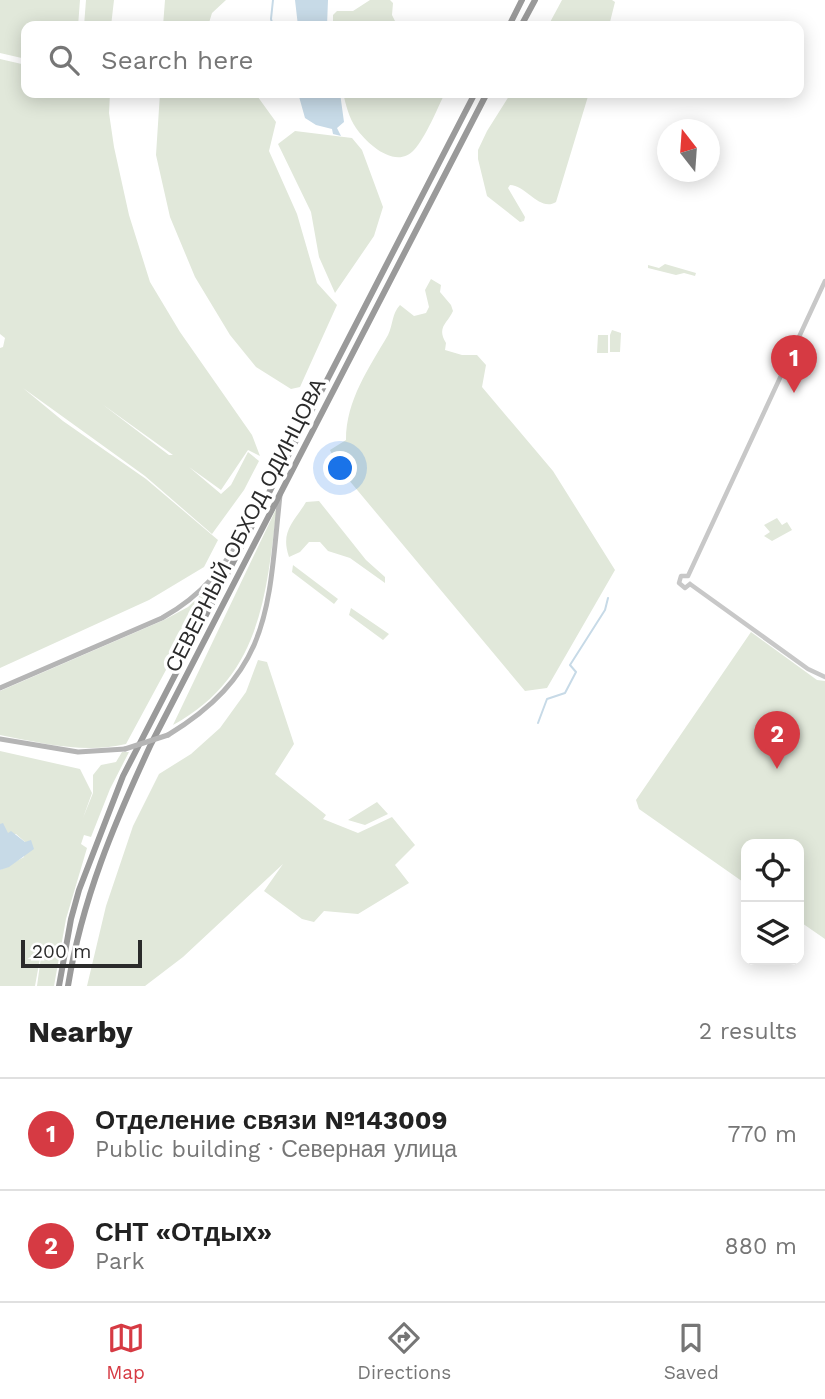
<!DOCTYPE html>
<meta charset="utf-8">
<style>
:root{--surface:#fff;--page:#f6f6f6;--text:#222;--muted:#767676;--line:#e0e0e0;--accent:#d63a43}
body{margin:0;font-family:"Work Sans",sans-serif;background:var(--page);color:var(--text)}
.controls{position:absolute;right:21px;bottom:21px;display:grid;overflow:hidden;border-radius:14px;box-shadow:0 4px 18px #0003}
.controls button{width:63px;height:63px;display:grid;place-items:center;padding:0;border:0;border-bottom:2px solid var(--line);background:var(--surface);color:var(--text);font:35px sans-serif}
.compass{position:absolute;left:657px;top:119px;width:63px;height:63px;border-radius:50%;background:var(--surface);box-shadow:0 4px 18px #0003;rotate:343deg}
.scale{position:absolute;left:21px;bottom:18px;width:121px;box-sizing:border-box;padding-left:7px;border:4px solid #2b2b2b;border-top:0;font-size:19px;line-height:24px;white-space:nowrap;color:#2b2b2b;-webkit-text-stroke:5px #fff;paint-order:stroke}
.you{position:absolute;left:341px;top:469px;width:24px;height:24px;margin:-18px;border:5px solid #fff;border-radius:50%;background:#1a73e8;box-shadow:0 0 0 10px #1a73e833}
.badge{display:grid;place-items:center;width:46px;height:46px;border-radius:50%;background:var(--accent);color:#fff;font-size:23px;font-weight:700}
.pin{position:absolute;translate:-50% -58px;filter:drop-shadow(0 2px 4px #0008)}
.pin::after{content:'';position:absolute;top:37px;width:24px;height:21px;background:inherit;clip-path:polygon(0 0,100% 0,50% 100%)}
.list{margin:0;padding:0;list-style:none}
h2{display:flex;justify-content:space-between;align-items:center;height:91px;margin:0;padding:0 28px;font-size:30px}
h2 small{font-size:23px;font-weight:400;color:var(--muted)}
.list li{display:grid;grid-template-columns:46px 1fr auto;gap:21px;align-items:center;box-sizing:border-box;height:112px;padding:0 28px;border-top:2px solid var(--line)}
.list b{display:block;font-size:26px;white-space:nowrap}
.list p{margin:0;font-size:23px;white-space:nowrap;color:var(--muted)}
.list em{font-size:23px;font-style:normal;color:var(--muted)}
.icon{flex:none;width:38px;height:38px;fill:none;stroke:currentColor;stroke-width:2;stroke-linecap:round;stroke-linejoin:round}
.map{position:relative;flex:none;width:825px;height:986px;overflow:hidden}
.search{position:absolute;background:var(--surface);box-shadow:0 4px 18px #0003;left:21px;right:21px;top:21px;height:77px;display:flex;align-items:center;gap:18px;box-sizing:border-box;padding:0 24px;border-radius:14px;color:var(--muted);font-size:26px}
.sheet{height:315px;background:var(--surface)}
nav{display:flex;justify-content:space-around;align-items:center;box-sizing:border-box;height:98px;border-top:2px solid var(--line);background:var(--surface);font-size:19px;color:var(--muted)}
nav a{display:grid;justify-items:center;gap:4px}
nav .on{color:var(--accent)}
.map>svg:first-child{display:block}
</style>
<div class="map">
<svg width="825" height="986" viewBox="0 0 825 986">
<rect width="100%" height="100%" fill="#fff"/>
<path fill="#e1e8da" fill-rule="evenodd" d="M0,0H80L78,26H26V59L0,53Z
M86,0H114L111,26H84Z
M165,0H226L212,13L208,26H163Z
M370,0H390L393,3L392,15L397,25L424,26H333V15L337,11H353Z
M562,0H612L615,2L609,26H548Z
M0,59L26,65V93H110L109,113L114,147L129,215L150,282L180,332L252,435L260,456L248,450L221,490L189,467L221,494L231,485L248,452L259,461L244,490L212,534L145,476L23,388L63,421L146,479L218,540L204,567L149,600L0,668V348L3,347L5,338L0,334ZM102,404L173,455H169Z
M160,93H255L276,122L269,151L297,214L317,283L337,305L300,387L291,389L256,367L230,335L195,277L170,217L156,155Z
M343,93H445C437,109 426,137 414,150C396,170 367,144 356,128C349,118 346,105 343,93Z
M511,93H589L556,202C540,212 527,186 510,185L508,188L525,217L524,221L520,222L487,196L478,159V150L487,131Z
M295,131L352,138L362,150L383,207L374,236L335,293L319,257L311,212L278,144Z
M665,264L696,273L695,276L684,273L676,275L648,268V265L659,268Z
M431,279L441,285L440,292L451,305L453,311C448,323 436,327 446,343L445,350L462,355H477L486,365L482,387L553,471L615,570L547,688L525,691L338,467L330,450L346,440C346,400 369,368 388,335C393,325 392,313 400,305L414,316L426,313L429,307L425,290Z
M612,330L621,333L620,352H610V335Z
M598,335H608V353H597Z
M319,501L366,560L385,577V583L350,558L328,551L320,542H309L300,552L289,557C280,531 294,522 306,502Z
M277,507C266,596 261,677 173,725Z
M777,518L782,525L787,522L792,530L772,541L764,536L770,532L764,525Z
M293,565L338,599L334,604L292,572Z
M205,591L207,594L126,744C85,754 41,743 0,735V691L164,620L188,607Z
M351,608L389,634L383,640L349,615Z
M751,632L817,680L825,681V939L799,921V844H746V884L639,809L636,800Z
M258,660L267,662L294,744L275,774L326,815L323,819L358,833L392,817L415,845L395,865L409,883L358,914L324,911L314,922L302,919L264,891L283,864L183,957L145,986H87L106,906L133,826L159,774L191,754L220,728L246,692Z
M0,751L80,769L92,793L83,818L93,793V775L101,765L116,762L122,752H129L110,789L91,837L84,835L81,844L87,848L66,919L54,986H37L43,942L35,986H0V870L24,857L25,842L16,834H8L0,824Z
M377,802L388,814L365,825L348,820Z"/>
<path fill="#c7dae7" d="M295,0H328L327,26H298Z
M298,93H340L344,122L337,128L341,136L333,134L332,129L316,125L305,118Z
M3,823L8,833L11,831L25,842L31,840L34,849L9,867L0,870V824Z"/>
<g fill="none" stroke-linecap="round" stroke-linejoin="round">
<path stroke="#c7dae7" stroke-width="2" d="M273,0L271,19L273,26
M538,723L547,699L565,693L576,672L570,665L605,610L608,598"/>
<path stroke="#c8c8c8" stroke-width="4.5" d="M688,576L825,281
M688,576H681L679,583L685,588L690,584
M690,584L808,669L825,677"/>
<path stroke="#b5b5b5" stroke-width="5" d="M0,688L162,618C205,594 223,567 249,526
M168,735C273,671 268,606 280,495
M0,739L78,752L125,749"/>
<path stroke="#9a9a9a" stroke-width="6" d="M509,26L522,0
M521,26L535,0
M59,986L71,919L79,890L123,776L475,93
M68,986C82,899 114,824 151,744L487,93"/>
<path stroke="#b5b5b5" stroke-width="5" d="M125,749L168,735"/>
</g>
<g text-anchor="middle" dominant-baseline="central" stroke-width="7" stroke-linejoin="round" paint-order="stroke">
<g font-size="21" fill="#2b2b2b" stroke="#fff">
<text transform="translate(245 525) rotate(-63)">СЕВЕРНЫЙ ОБХОД ОДИНЦОВА</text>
</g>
</g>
</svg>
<div class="controls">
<button><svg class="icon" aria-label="locate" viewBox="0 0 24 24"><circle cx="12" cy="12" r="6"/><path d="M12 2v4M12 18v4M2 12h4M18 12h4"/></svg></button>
<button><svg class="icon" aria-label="layers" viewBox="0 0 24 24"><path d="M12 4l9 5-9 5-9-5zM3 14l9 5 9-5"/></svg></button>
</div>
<svg class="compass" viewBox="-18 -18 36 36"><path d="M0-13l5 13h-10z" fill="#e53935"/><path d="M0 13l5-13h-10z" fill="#767676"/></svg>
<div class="scale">200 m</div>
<div class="you"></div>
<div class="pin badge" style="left:794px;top:393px">1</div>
<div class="pin badge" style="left:777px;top:769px">2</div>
<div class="search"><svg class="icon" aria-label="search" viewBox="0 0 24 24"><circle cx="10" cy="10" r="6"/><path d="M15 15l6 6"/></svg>Search here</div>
</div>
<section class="sheet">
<h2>Nearby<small>2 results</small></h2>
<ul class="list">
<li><span class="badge">1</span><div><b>Отделение связи №143009</b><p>Public building · Северная улица</p></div><em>770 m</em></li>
<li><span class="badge">2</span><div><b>СНТ «Отдых»</b><p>Park</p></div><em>880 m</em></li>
</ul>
</section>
<nav>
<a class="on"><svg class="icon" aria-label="map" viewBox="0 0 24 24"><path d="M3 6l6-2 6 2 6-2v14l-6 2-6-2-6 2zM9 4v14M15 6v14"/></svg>Map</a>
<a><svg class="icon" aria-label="directions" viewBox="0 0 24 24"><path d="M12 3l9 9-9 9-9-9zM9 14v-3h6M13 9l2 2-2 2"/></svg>Directions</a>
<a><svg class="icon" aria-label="saved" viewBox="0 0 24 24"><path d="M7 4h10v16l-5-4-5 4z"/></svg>Saved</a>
</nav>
